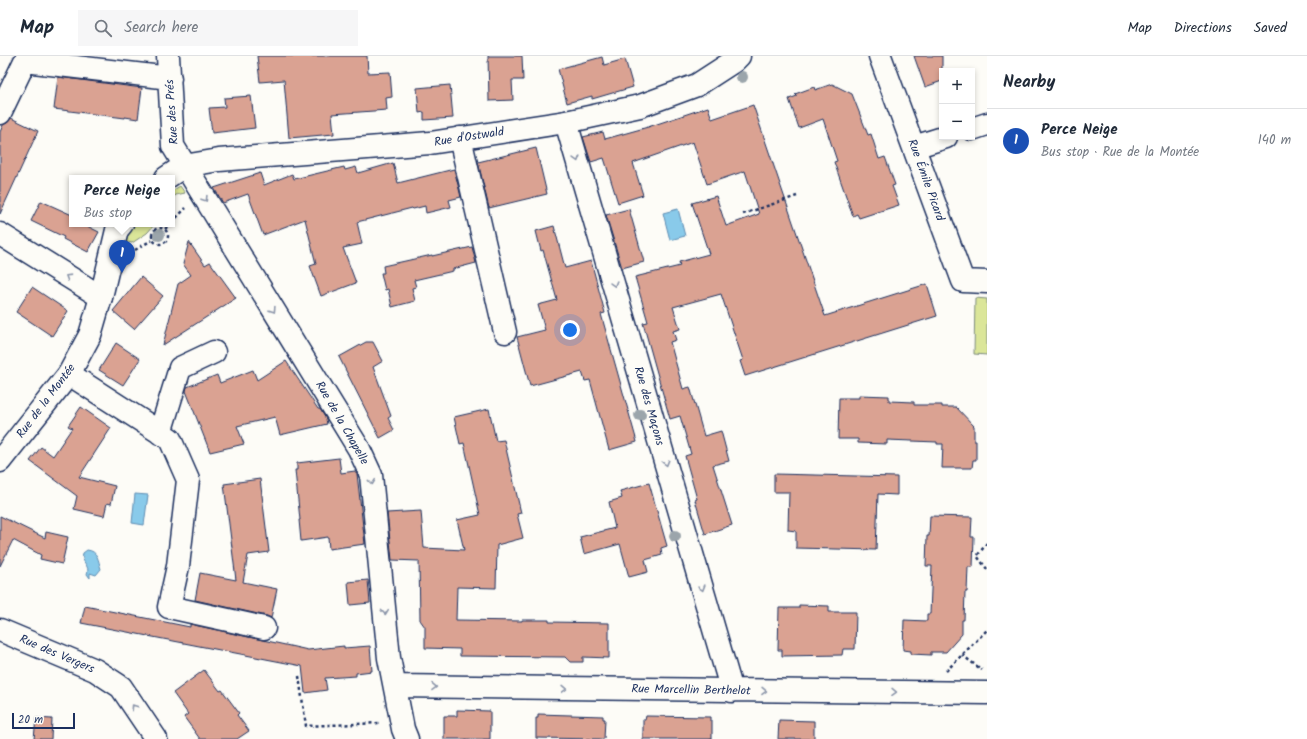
<!DOCTYPE html>
<meta charset="utf-8">
<style>
:root{--surface:#fff;--page:#f6f6f7;--text:#1f2937;--muted:#747a83;--line:#e0e1e3;--accent:#111827}
body{margin:0;font-family:Kalam,sans-serif;background:var(--page);color:var(--text)}
.controls{position:absolute;right:12px;top:12px;display:grid;overflow:hidden;border-radius:0px;box-shadow:0 2px 6px #0003}
.controls button{width:36px;height:36px;display:grid;place-items:center;padding:0;border:0;border-bottom:1px solid var(--line);background:var(--surface);color:var(--text);font:20px sans-serif}
.scale{position:absolute;left:12px;bottom:10px;width:63px;box-sizing:border-box;padding-left:4px;border:2px solid #1b2f5e;border-top:0;font-size:11px;line-height:14px;white-space:nowrap;color:#1b2f5e;-webkit-text-stroke:3px #fdfcf7;paint-order:stroke}
.you{position:absolute;left:570px;top:274px;width:14px;height:14px;margin:-10px;border:3px solid #fff;border-radius:50%;background:#1a73e8;box-shadow:0 0 0 6px #1a73e833}
.badge{display:grid;place-items:center;width:26px;height:26px;border-radius:50%;background:var(--accent);color:#fff;font-size:13px;font-weight:700}
.pin{position:absolute;translate:-50% -33px;filter:drop-shadow(0 1px 2px #0008)}
.pin::after{content:'';position:absolute;top:21px;width:14px;height:12px;background:inherit;clip-path:polygon(0 0,100% 0,50% 100%)}
.popup{position:absolute;left:69px;top:119px;width:106px;height:52px;box-sizing:border-box;display:grid;place-content:center;border-radius:0px;background:var(--surface);filter:drop-shadow(0 1px 3px #0005);font-size:13px;white-space:nowrap;color:var(--muted)}
.popup b{font-size:15px;color:var(--text)}
.popup::after{content:'';position:absolute;left:50%;top:100%;margin-left:-8px;border:8px solid transparent;border-top-color:var(--surface)}
.list{margin:0;padding:0;list-style:none}
h2{display:flex;justify-content:space-between;align-items:center;height:52px;margin:0;padding:0 16px;font-size:17px}
h2 small{font-size:13px;font-weight:400;color:var(--muted)}
.list li{display:grid;grid-template-columns:26px 1fr auto;gap:12px;align-items:center;box-sizing:border-box;height:64px;padding:0 16px;border-top:1px solid var(--line)}
.list b{display:block;font-size:15px;white-space:nowrap}
.list p{margin:0;font-size:13px;white-space:nowrap;color:var(--muted)}
.list em{font-size:13px;font-style:normal;color:var(--muted)}
.icon{flex:none;width:22px;height:22px;fill:none;stroke:currentColor;stroke-width:2;stroke-linecap:round;stroke-linejoin:round}
.map{position:relative;flex:none;width:987px;height:683px;overflow:hidden}
header{display:flex;align-items:center;gap:24px;box-sizing:border-box;height:56px;padding:0 20px;background:var(--surface);border-bottom:1px solid var(--line)}
header strong{font-size:19px}
nav{display:flex;gap:22px;margin-inline-start:auto;font-size:14px}
.search{width:280px;height:36px;background:var(--page);display:flex;align-items:center;gap:10px;box-sizing:border-box;padding:0 14px;border-radius:0px;color:var(--muted);font-size:15px}
main{display:flex}
aside{flex:1;background:var(--surface)}
.map>svg:first-child{display:block}
</style>
<header>
<strong>Map</strong>
<div class="search"><svg class="icon" aria-label="search" viewBox="0 0 24 24"><circle cx="10" cy="10" r="6"/><path d="M15 15l6 6"/></svg>Search here</div>
<nav><a>Map</a><a>Directions</a><a>Saved</a></nav>
</header>
<main>
<div class="map">
<svg width="987" height="683" viewBox="0 0 987 683">
<rect width="100%" height="100%" fill="#fdfcf7"/>
<filter id="ink" filterUnits="userSpaceOnUse"><feTurbulence type="fractalNoise" baseFrequency=".025" numOctaves="2"/><feDisplacementMap in="SourceGraphic" scale="8" xChannelSelector="R" yChannelSelector="G"/><feConvolveMatrix kernelMatrix="1 2 1 2 8 2 1 2 1" color-interpolation-filters="sRGB"/></filter>
<g filter="url(#ink)">
<path fill="#dbe699" stroke="#7b8a7c" d="M180,130L185,137L176,139L172,142V135Z
M134,168H155L147,177L132,187L126,186L131,171Z
M975,242L987,243V299L974,298Z"/>
<path fill="#89caea" stroke="#5d8cb2" d="M678,153L685,180L670,184L663,157Z
M135,438L148,439L144,469L132,467Z
M87,494C98,495 98,504 101,513L96,519L90,517V522L87,518C91,509 80,507 83,497Z"/>
<path fill="#daa292" stroke="#1b2f5e" d="M257,0H367L368,17L390,16L392,41L386,42L387,54L332,58L334,78L289,82L284,24L260,26Z
M488,0H522L523,24H512L513,44L489,45Z
M914,0H942V25L925,31Z
M602,1L604,9L625,3L633,31L592,43V40L567,47L558,13Z
M58,21L142,32L138,63L125,61V62L54,53Z
M832,28L852,38L868,79L871,78L879,103L885,101L895,129L892,130L899,149L859,162L857,158L853,160L834,106L837,105L823,63L799,72L789,43L797,40L795,38L814,31L815,34Z
M450,29L453,62L424,64V56L419,57L417,32Z
M251,40L255,72L212,77L209,52L225,51L224,42Z
M753,49L825,260L927,228L937,260L745,320L740,305L743,304L721,238L673,251L680,273L673,275L676,284L670,286L683,333L690,331L704,380L721,375L729,405L713,409L732,469L705,478L695,444L697,443L685,400L691,398L680,360L670,363L643,267L648,266L635,221L680,210L679,206L709,198L692,147L716,140L726,170L759,158L745,115L707,128L693,86L633,107L643,139L618,147L604,102L591,106L583,81L603,76L605,83L648,71L708,51L712,63Z
M11,62L38,75L0,158V76L3,69L7,67Z
M536,92L547,138L489,152L478,106Z
M393,107L398,127L454,113L461,141L449,144L451,151L426,157L425,150L413,153L412,152L357,166L362,188L343,192L356,227L321,240L310,210L316,208L305,163L263,179L248,138L223,147L214,132L260,117L264,129L292,118L294,123L344,111L345,114L356,111L358,117Z
M41,145L72,159V168H83L99,176L88,196L63,183L64,181L31,165Z
M629,153L644,206L622,212L606,159Z
M554,170L565,212L591,205L605,257L601,258L637,386L609,394L590,324L585,325L582,316L530,330L517,281L545,274L538,249L557,244L543,194L541,195L536,175Z
M189,186L205,209L210,206L236,242L163,289L178,228L191,219L183,208Z
M472,191L476,207L453,213V215L414,224L416,231L412,232L415,245L392,251L388,233L385,234L381,217H384L383,210L432,199V200Z
M141,221L163,240L134,273L113,255Z
M32,231L68,255L52,280L16,256Z
M366,286H373L383,305L373,311L391,360L388,362L394,374L380,382L339,301Z
M116,287L140,303L123,329L99,314Z
M286,305L318,353H320L326,363L327,368L280,379L275,361L237,370L244,388L210,396L186,335L187,331L217,319L220,327L253,314L257,324Z
M859,339L889,340V345L914,346V349H942V351H956L974,370V385H976V404H973L972,412H942L943,388H937V386L887,384V388L858,387V383H838L839,342H859Z
M81,351L111,372L79,421L115,430L111,448L107,447L104,460L74,453L77,440L30,405L41,391L53,400L72,372L68,370Z
M489,353L496,385L504,384L521,457L517,458L523,482L497,489L496,532L457,531L456,564L522,565V564H549V566L609,567V602L583,601V606H570L565,601L460,600V593L425,592V571L420,564L419,505L392,504L387,457L421,455L424,492L464,494L457,464L480,459L464,387L460,388L454,361Z
M339,402L341,417L355,415L357,418L365,488L329,493L328,481L301,485L299,464H300L295,414H297V407Z
M774,418L897,421V439L878,438L876,494L796,492V475L788,474L789,436H774Z
M260,423L269,496L248,499L243,526L277,533L271,562L267,560L195,544L200,517L236,524L224,428Z
M649,427L667,490L661,492L662,499L645,504L648,516L629,521L620,488L584,498L580,481L615,472L609,446L622,442L620,435Z
M0,460L45,482L46,476L68,481L62,508L40,503L41,499L13,484L0,510Z
M930,460L972,461L971,481H974L973,511H968L967,536H965L964,564H962V578L946,596H931V599L911,598V595L903,594L904,564L927,565V558H930L932,510H926L927,480H929Z
M368,524L370,547L350,549L348,526Z
M799,549L829,550V556H856L855,593H843L842,599L782,600V594H778L779,552H799Z
M85,550L190,571V568L308,594L344,590V592L370,590L372,615L356,617V620L325,622L327,634L305,637L302,610L81,567Z
M204,614L220,635L222,634L239,657L237,659L249,675L237,683H200L184,661L188,658L173,637Z
M457,654L490,655V683H444V660H457Z
M538,658L603,660V663H605L604,683L536,682V662H538Z
M646,660L710,661V665H712V683H643V664H645Z
M36,662L52,663L51,683H34Z
M779,664L814,665V683H778Z"/>
<g fill="none" stroke-linecap="round" stroke-linejoin="round">
<defs>
<path id="minor" d="M168,0L173,90L359,393L371,419L389,602L403,673L407,683
M880,0L963,225L987,226
M0,57L25,5L170,22
M566,66L732,635
M972,73L987,68
M460,82L505,276
M914,91L946,81
M0,178L101,241
M69,318L170,383L188,424L178,510L169,551L264,572
M160,377L180,312L214,296
M0,574L95,614L121,631L156,683
M395,630L987,637"/>
<path id="major" d="M166,122L184,110L219,104L430,87L566,66L640,50L697,29L734,5L739,0
M0,405L69,318L90,279L101,241L117,174L122,168"/>
</defs>
<use href="#minor" stroke="#1b2f5e" stroke-width="25"/>
<use href="#major" stroke="#1b2f5e" stroke-width="25"/>
<path stroke="#1b2f5e" stroke-width="2.5" stroke-dasharray="3 3" stroke-linecap="butt" d="M743,158L797,140
M172,166L186,152
M152 180a8 8 0 1 1 16 0a8 8 0 1 1-16 0Z
M165,173L170,168
M135,194L152,184
M987,487L977,500L987,513
M962,599L982,614
M946,615L987,574
M299,620L306,670L379,667"/>
<use href="#minor" stroke="#fdfcf7" stroke-width="22"/>
<use href="#major" stroke="#fdfcf7" stroke-width="22"/>
</g>
<g fill="#9ba5ab">
<circle cx="742" cy="21" r="6"/>
<circle cx="159" cy="179" r="6"/>
<circle cx="640" cy="359" r="6"/>
<circle cx="675" cy="480" r="6"/>
</g>
<defs><path id="oneway-chevron" d="M-2-3.5L2.5 0L-2 3.5" fill="none" stroke-width="1.6" stroke-linecap="round" stroke-linejoin="round"/></defs>
<g stroke="#8c96aa">
<use href="#oneway-chevron" transform="translate(577 103) rotate(74)"/>
<use href="#oneway-chevron" transform="translate(205 143) rotate(58)"/>
<use href="#oneway-chevron" transform="translate(68 221) rotate(-148)"/>
<use href="#oneway-chevron" transform="translate(614 228) rotate(74)"/>
<use href="#oneway-chevron" transform="translate(273 254) rotate(58)"/>
<use href="#oneway-chevron" transform="translate(666 407) rotate(74)"/>
<use href="#oneway-chevron" transform="translate(372 426) rotate(84)"/>
<use href="#oneway-chevron" transform="translate(702 532) rotate(74)"/>
<use href="#oneway-chevron" transform="translate(385 556) rotate(84)"/>
<use href="#oneway-chevron" transform="translate(434 631) rotate(1)"/>
<use href="#oneway-chevron" transform="translate(564 633) rotate(1)"/>
<use href="#oneway-chevron" transform="translate(764 635) rotate(1)"/>
<use href="#oneway-chevron" transform="translate(894 636) rotate(1)"/>
<use href="#oneway-chevron" transform="translate(134 651) rotate(-124)"/>
</g>
</g>
<g text-anchor="middle" dominant-baseline="central" stroke-width="3" stroke-linejoin="round" paint-order="stroke">
<g font-size="12" fill="#1b2f5e" stroke="#fdfcf7">
<text transform="translate(172 56) rotate(-94)">Rue des Prés</text>
<text transform="translate(469 81) rotate(-9)">Rue d'Ostwald</text>
<text transform="translate(926 124) rotate(70)">Rue Émile Picard</text>
<text transform="translate(46 345) rotate(-53)">Rue de la Montée</text>
<text transform="translate(649 350) rotate(74)">Rue des Maçons</text>
<text transform="translate(342 367) rotate(60)">Rue de la Chapelle</text>
<text transform="translate(57 598) rotate(23)">Rue des Vergers</text>
<text transform="translate(691 634) rotate(1)">Rue Marcellin Berthelot</text>
</g>
</g>
</svg>
<div class="controls">
<button>+</button>
<button>−</button>
</div>
<div class="scale">20 m</div>
<div class="you"></div>
<div class="pin badge" style="left:122px;top:217px;background:#1a4fb4">1</div>
<div class="popup"><b>Perce Neige</b>Bus stop</div>
</div>
<aside>
<h2>Nearby<small></small></h2>
<ul class="list">
<li><span class="badge" style="background:#1a4fb4">1</span><div><b>Perce Neige</b><p>Bus stop · Rue de la Montée</p></div><em>140 m</em></li>
</ul>
</aside>
</main>
